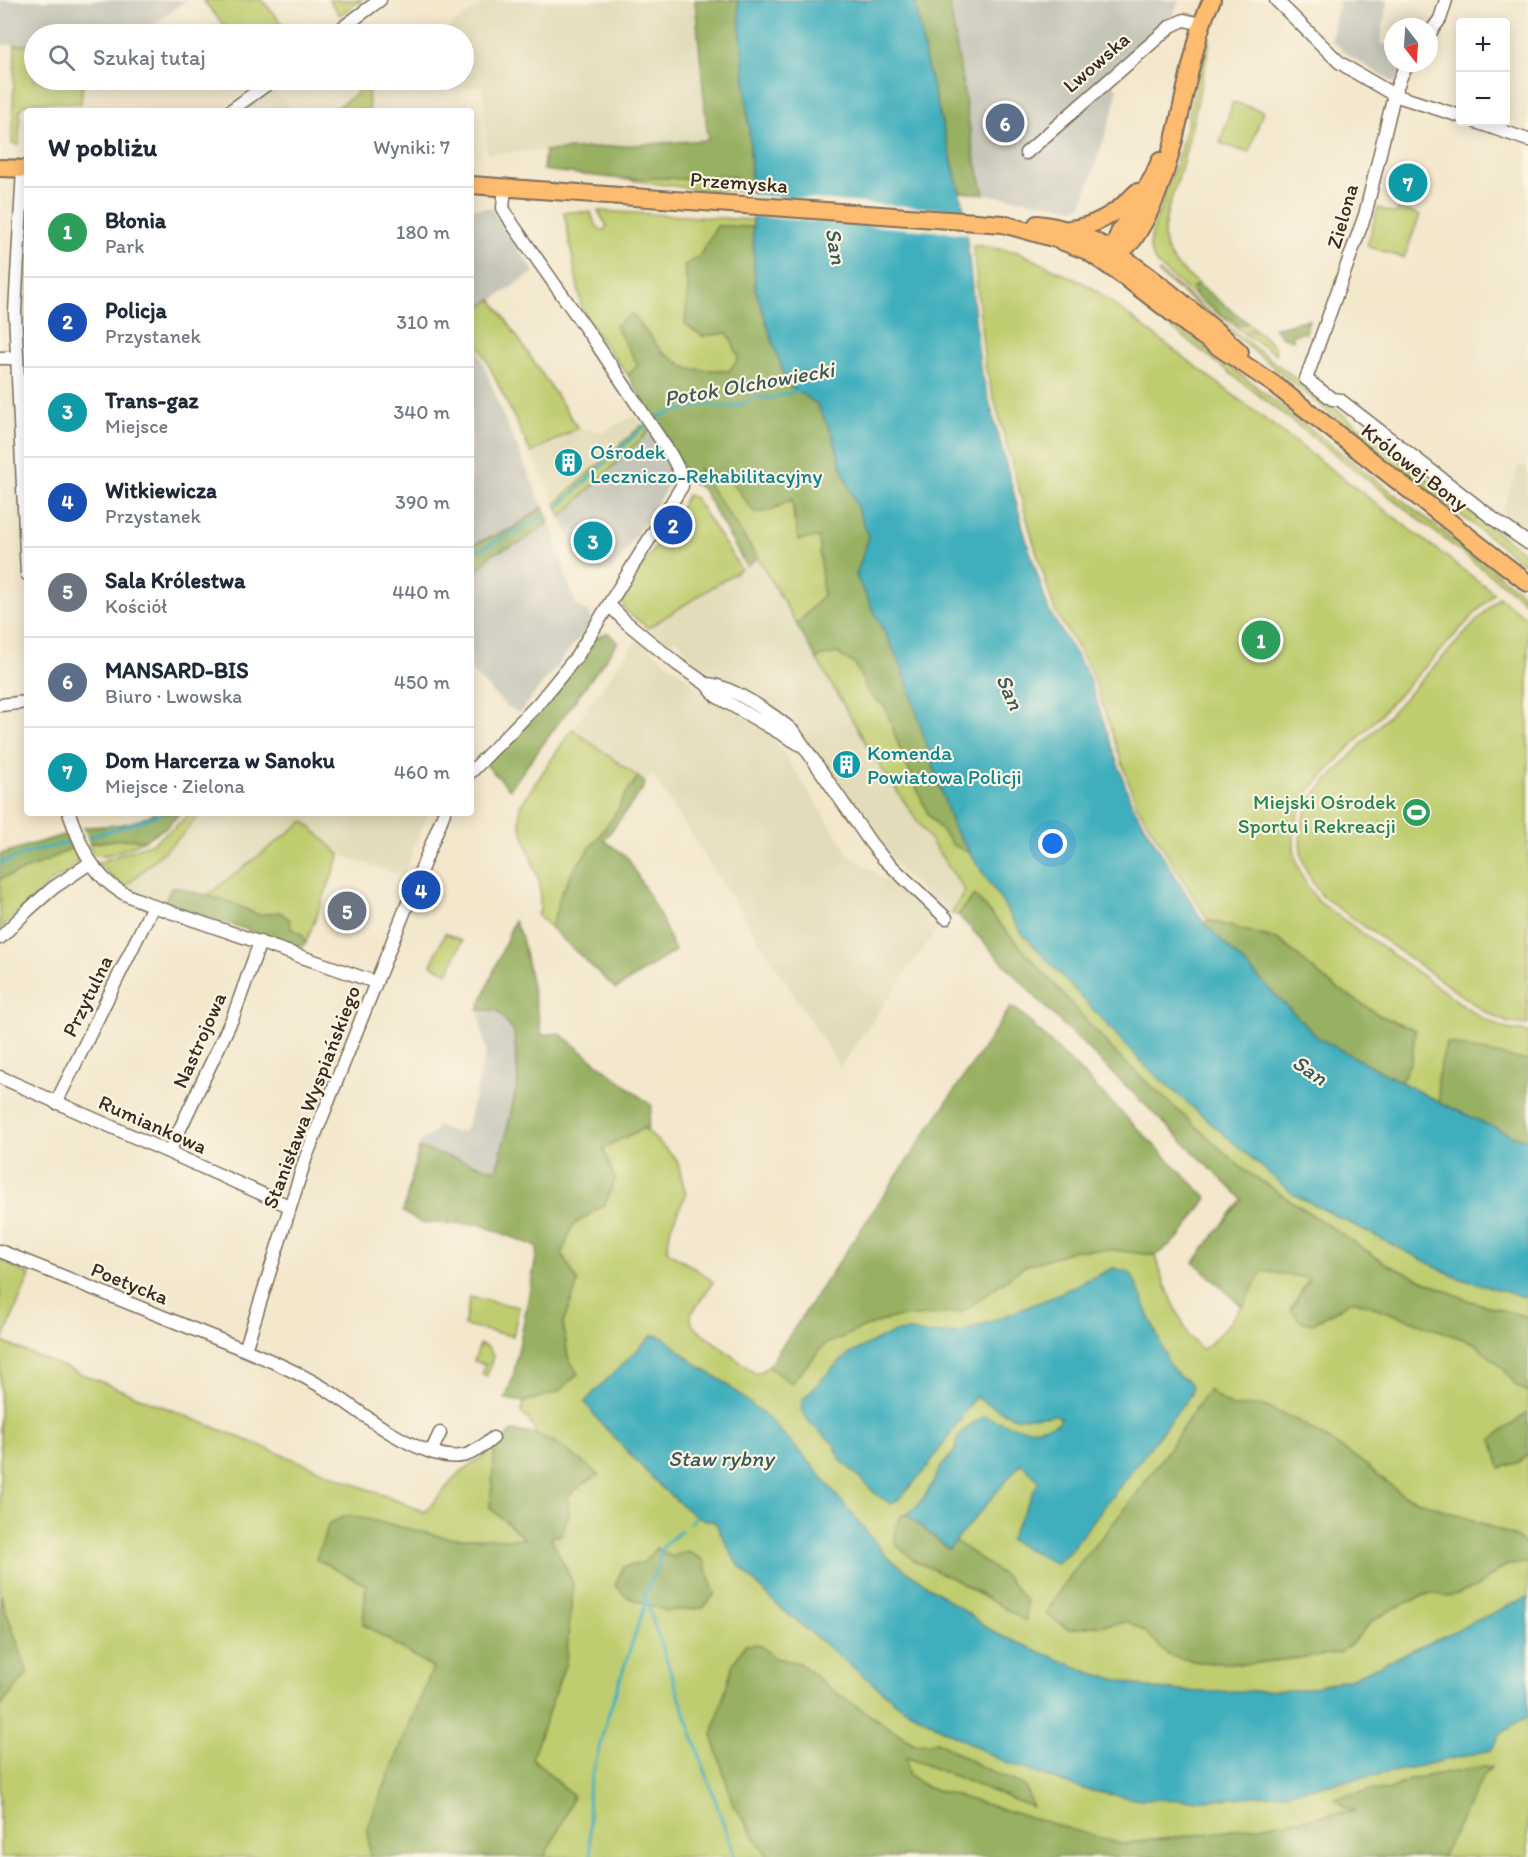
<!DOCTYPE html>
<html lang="pl">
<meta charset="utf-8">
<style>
:root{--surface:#fff;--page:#f6f6f7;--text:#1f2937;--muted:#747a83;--line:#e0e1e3;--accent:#ea580c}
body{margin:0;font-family:Itim,sans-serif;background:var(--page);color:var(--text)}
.controls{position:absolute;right:18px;top:18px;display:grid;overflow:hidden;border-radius:6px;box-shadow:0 3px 15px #0003}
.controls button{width:54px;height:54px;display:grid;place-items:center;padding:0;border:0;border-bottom:2px solid var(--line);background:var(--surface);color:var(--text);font:30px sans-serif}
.compass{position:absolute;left:1384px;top:18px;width:54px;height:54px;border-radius:50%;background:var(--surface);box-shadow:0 3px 15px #0003;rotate:163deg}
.you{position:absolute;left:1053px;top:844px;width:21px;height:21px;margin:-15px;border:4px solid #fff;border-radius:50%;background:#1a73e8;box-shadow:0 0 0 9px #1a73e833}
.badge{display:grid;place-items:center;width:39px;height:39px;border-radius:50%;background:var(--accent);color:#fff;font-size:20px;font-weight:700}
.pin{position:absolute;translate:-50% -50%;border:3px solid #fff;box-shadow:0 2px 6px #0006}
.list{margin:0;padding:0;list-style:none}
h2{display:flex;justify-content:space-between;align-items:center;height:78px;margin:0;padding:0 24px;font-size:26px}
h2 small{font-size:20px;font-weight:400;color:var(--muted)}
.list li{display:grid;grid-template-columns:39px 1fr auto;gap:18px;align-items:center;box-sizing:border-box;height:90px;padding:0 24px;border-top:2px solid var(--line)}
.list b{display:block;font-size:22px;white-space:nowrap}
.list p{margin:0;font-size:20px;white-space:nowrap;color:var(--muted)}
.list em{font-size:20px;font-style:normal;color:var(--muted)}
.icon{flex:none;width:33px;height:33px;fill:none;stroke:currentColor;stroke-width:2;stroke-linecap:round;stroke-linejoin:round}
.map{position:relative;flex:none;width:1528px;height:1857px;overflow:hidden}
.search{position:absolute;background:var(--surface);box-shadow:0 3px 15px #0003;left:24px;top:24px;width:450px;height:66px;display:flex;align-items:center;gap:15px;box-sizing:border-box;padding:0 21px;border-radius:33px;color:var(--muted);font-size:22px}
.panel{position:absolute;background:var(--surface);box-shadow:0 3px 15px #0003;left:24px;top:108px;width:450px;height:708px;border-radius:6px}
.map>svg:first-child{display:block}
</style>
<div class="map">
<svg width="1528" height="1857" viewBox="0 0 1528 1857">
<rect width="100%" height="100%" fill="#fcf5e5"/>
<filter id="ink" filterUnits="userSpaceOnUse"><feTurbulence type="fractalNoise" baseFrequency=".0167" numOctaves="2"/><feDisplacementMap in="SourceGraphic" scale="12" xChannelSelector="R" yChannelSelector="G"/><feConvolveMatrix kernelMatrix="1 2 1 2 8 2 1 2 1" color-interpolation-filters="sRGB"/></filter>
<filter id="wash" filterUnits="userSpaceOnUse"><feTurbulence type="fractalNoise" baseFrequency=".008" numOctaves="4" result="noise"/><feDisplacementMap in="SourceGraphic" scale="24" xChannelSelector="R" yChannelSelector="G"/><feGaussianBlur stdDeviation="1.35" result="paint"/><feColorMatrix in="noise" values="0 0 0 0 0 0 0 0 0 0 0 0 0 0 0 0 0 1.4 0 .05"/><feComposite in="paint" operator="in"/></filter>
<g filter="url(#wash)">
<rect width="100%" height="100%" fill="#f3e7cc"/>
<path fill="#e2dcba" d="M488,0H695L708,140L545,151L487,153L483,87L436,89L427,80H464V34H438Z
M272,88L294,111H243Z
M634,416L642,425L556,503L531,453L578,428L603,432Z
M1519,465L1528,468V533L1505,519L1502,512Z
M758,558L874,757L965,891L948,915L901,871L812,749L789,715L779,711L701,667L698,668L677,639L666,643L648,628Z
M637,639L704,692L768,730L850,855L943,921L840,1067L652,774L645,783L572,729Z
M200,813H428L403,876L340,855L303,821L205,897L172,886L164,903L124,888L186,831Z"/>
<path fill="#c5c5b8" d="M0,0H186L143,34H34V46L0,44Z
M949,0H1179L1173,15L1105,73L1117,89L1114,108L1082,205L1076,208L984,194L974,155Z
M1353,0H1388L1380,43L1393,48V63H1405L1395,83L1350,56L1331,40L1339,1L1352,3Z
M471,208H491L534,272L471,314Z
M471,331L502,413L543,507L511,529L471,545Z
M649,431L665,454L670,470L669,484L611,573L592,570L580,562L561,517Z
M549,522L557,540L556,546L574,598L577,605L590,614L592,622L519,713L505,705L471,671V573L476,572L492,554L522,542Z
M478,1010H497L514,1032L518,1082L506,1135L495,1170L419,1148L421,1141L433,1134L437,1126L454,1132H462L467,1126L486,1052Z"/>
<path fill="#bfcd6f" stroke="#7d7c46" stroke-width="1.5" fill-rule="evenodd" d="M203,0H262L291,34H231Z
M329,0H362L340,15Z
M1210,40C1202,82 1193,124 1182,166C1176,189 1163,214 1164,238C1165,259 1185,272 1199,285L1193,287L1195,296C1144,254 1140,260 1165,197L1163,196L1169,184L1180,151L1206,43Z
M15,45L34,46V80H83L81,103L33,102L24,105L20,112L19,145L12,144Z
M368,85L369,111H332Z
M1233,102L1263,111L1249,153L1220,143Z
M721,174L734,177L739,188L751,191L697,189L621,179L667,178L704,180Z
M1378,208L1395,214L1400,209L1420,215L1404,258L1367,246Z
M598,211L752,220L753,227L717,226L699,257L685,265L688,288L686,324L702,336L728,333L739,358L729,371L689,369L663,353L632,314L638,365L628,375L598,336L582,309L564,212H591C593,220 595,227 603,231L607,226Z
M973,245L1018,252L1091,287L1494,593L1309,791C1286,831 1289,866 1319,902L1480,1017L1506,1029L1528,1032V1061L1446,1043L1437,1080L1440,1103L1401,1082L1412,1058L1415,1030L1379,1015L1329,983L1279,940L1208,920L1136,804L1091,671L1054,609L1032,537L985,366Z
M1159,272L1219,320L1528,556V567L1337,419L1158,273Z
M1139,296L1522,593L1528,604L1136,300Z
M492,299L578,428L531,453L471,328V314Z
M1213,306L1218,312L1231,318L1238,326L1248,323L1255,329L1242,332L1209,307Z
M1257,331L1275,347L1276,354L1244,334Z
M642,425L649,431L561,517L556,503Z
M697,468L731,481L755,513L770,511L792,499L794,522L819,536L823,595L797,625L758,558Z
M687,495L695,498L741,569L648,628L626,611L622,603L637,572L668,531L671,532L678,522L675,519Z
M1499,597L1528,619V1025L1508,1023L1484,1011L1323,897C1296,864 1293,831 1315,794Z
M837,653L855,664L869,694L885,706L900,749L928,814L953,845L970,853L1022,933L1458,1278L1528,1298V1317L1470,1301L1388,1265L1244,1170L1119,1057L974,896L958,915L951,914L965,891L874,757L816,658Z
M572,729L638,777L627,792L614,816L573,871L561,894L551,928L537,915L540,911V884L520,824V806Z
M190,813H200L186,831L124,888L97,863L152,843L176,826Z
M304,821L340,855L306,943L302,934L291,929L280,912L258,915L230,902L205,897Z
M123,839L145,840C133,846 105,860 93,854L89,844Z
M72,848H75L78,856L77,862L71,867L73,869L51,882L0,930V879L35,866Z
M445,933L462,941L448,973L431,965Z
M644,1128L677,1160L686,1195L671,1226L667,1250C682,1262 699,1269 713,1282L690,1316L693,1326L756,1374L768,1367L791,1383L824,1345L860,1329L891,1318L962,1312L1025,1266L1075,1250H1113L1156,1255L1162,1278L1189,1337L1202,1350C1230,1327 1245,1303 1262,1271L1310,1278L1291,1308L1312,1324L1354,1300L1474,1343L1502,1367L1516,1385L1528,1393V1412L1492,1440L1519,1462L1528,1454V1545L1510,1534L1403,1495L1358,1459L1300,1422L1264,1406L1232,1407L1208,1390C1181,1431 1154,1472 1124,1511C1095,1547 1068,1573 1046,1614L1068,1629L1129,1622L1147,1633L1170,1656L1199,1662L1247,1664L1300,1658L1352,1643L1371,1622L1396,1607L1430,1593L1475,1588L1507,1565L1528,1564V1597L1353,1678L1301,1690L1201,1692L1154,1689L1091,1673L997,1634L887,1557L812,1465L770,1420L724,1382L701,1368L659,1335H653L649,1338L623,1365L599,1421L661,1487L696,1517L715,1522L736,1562L777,1605L902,1707L1004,1762L1083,1789L1135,1799L1209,1800L1245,1797L1283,1793L1392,1772L1490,1750L1501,1734L1528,1716V1857H1442L1484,1775L1491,1767L1484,1766L1411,1779L1388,1791L1370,1790L1359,1810L1220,1832L1121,1844L926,1787L908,1774L905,1757L1031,1806L1025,1786L980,1766L937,1742L915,1744L836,1693L799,1663L775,1658L733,1804L768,1857H544L564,1819L573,1796L532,1758L566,1662L573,1583L551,1538L569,1514L567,1497L584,1483L560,1445L536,1434L528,1419L521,1413L524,1402L558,1392L568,1357L563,1323L578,1282L562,1254L573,1225L605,1204L615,1179L603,1148ZM1113,1268L1133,1277L1169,1364L1178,1376L1187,1380L1192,1386L1190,1395L1069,1552L1056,1563L1039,1481L1021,1463L955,1541L1007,1578L1026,1601L986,1599L958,1581L900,1516C921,1512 930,1486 939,1470C943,1463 950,1458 954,1451C957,1446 955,1448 956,1442C959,1433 968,1427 975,1421H997L1009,1427L1024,1429L1043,1428L1059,1423L1061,1418L1056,1415L1015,1418L975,1397L925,1470L877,1495L841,1459L834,1444L803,1399L838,1363L850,1354L911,1331L926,1334L961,1333L1048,1299ZM672,1557L710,1581L715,1594L703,1608L667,1611L627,1597L623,1567Z
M0,1259L30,1275L2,1342L425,1512L459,1473L495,1448L490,1508L526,1539L448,1538L349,1515L316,1559L366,1585L363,1624L433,1668L368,1826L370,1857H0V1707L28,1673L0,1594Z
M470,1297L519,1307L513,1336L464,1326Z
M480,1344L488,1347L493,1356L487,1376L482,1374L485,1364L474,1361Z"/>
<path fill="#97b062" stroke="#696d40" stroke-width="1.5" d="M695,0H738L750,141L751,191L739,188L734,177L721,174L704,180L667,178L621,179L543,170L545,151L708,140Z
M915,0H949L974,155L984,194L960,192L926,62Z
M717,226L753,227L755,288L787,384L817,404L833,436L843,472L869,537L856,576L902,667L953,827L970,853L953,845L928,814L900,749L885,707L869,694L855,664L837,653L816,658L797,625L823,595L819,537L798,540L792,499L769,511L755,513L731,481L698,469L758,558L746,566L703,490L691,482L628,375L638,365L615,326L632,314L663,353L689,369L729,371L739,358L728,333L702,336L685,324L688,288L684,265L699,257Z
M1199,285L1248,323L1238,326L1231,318L1222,316L1212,306L1209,307L1195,296L1193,287Z
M1309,319L1305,334L1303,332L1293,335V340L1283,337L1274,328Z
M543,507L549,522L522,542L492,554L476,572L471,573V545L511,529Z
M608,633L618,642L510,789L484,763L525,727L599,636Z
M638,777L645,783L642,790L604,840L628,858L660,916L675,951L616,989L551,928L561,894L573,871L614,816L627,792Z
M154,813H180L167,827L145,840L123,839L90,843L84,827C108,826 133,826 154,813Z
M70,833L72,848L36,866L0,879V854Z
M172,886L230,902L258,915L280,912L290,920L291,929L302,934L306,943L301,947L164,903Z
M974,895L1119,1057L1244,1170L1388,1265L1470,1301L1528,1317V1393L1516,1385L1502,1367L1474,1343L1354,1300L1312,1324L1300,1321L1291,1309L1309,1278L1262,1271L1243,1307L1194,1262L1242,1199L1046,1008L958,915Z
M1208,920L1279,940L1329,983L1379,1015L1415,1030L1412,1058L1401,1082L1318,1038L1204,923Z
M514,921L522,938L542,1035L559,1033L652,1106L647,1131L644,1128L603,1148L615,1179L605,1204L573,1225L562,1254L578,1282L563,1324L568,1357L578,1374L558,1392L524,1402L505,1399L513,1378L538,1247L478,1224L421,1223L403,1212L419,1148L496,1170L506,1135L518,1081L514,1032L497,1010H478Z
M1010,1008L1017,1010L1074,1065L1207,1198L1180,1237L1156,1255L1113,1250H1075L1025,1266L962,1312L891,1318L860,1329L824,1345L791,1383L768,1367Z
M1446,1043L1528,1061V1140L1513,1136L1440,1103L1437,1080Z
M1208,1390L1232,1407L1264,1406L1300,1422L1358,1459L1403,1495L1510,1534L1528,1545V1564L1506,1565L1475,1588L1448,1597L1430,1593L1397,1607L1371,1622L1352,1643L1339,1653L1247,1664L1199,1662L1169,1656L1147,1633L1129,1622L1068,1629L1046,1614C1067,1573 1095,1547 1123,1511C1154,1472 1181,1431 1208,1390Z
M1528,1412V1454L1520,1462L1500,1468L1492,1439Z
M512,1431L536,1434L560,1445L599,1475L584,1483L567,1497L569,1514L562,1534L551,1538L573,1583L566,1662L532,1758L573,1796L564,1819L544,1857H370L368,1826L433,1668L363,1624L366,1585L316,1559L329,1523L349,1515L448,1538L525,1539L490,1508L495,1448Z
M907,1515L948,1549L955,1541L1007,1578L1026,1601V1621L958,1581L915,1561L895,1544V1528L900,1516Z
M656,1548L672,1557L687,1551L703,1560L715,1594L703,1608L667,1611L627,1597L615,1585L623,1567L643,1563Z
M0,1594L28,1673L0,1707Z
M759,1644L775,1658L799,1663L836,1693L914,1744L937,1742L980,1766L1025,1786L1032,1807L906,1757L908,1774L926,1787L1121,1844L1220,1832L1356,1811L1345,1808L1335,1798L1370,1790L1388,1791L1411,1779L1484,1766L1491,1767L1484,1775L1442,1857H768L733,1804L712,1735L733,1664L745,1645Z"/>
<path fill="#40afbd" stroke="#3e6c6e" stroke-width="1.5" d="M738,0H915L926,62L964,209L980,367L1026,539L1049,611L1087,673L1132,805L1204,923L1318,1038L1440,1103L1513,1136L1528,1140V1298L1458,1278L1293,1194L1147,1068L1022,933L953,827L902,667L856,576L869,537L843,472L833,436L817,404L787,384L755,288L750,141Z
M1113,1268L1129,1272L1133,1277L1169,1364L1178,1376L1187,1380L1192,1386L1191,1394L1069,1552L1056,1564L1009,1540L1039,1481L1021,1463L949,1549L907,1515L918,1505L932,1486L939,1470L956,1450V1441L963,1431L984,1416C1015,1427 1024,1434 1059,1423L1061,1417L1056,1415L1015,1418L975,1397L925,1470L898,1500L891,1504L877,1495L840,1459L834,1444L811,1424L801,1409L803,1399L838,1363L850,1354L876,1340L896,1332L911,1331L926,1334L961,1333L1048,1299Z
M653,1335L664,1338L701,1368L724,1382L770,1420L812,1465L887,1557L997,1634L1091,1673L1154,1689L1201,1692L1301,1690L1353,1678L1528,1597V1716L1501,1734L1490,1750L1392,1772L1283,1793L1245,1797L1209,1800L1135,1799L1083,1789L1004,1762L902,1707L777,1605L736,1562L715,1522L696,1517L661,1487L599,1421L585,1402L594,1392Z"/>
<path fill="#f3e7cc" d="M748,194L967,211L970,234L749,216Z"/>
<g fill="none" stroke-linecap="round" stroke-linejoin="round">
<path stroke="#40afbd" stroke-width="3" d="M655,418L675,411L709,404L722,408L740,405L755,397L770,398L801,390
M557,508L646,425
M471,554L545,516
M89,837L144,820L161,813
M0,863L33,851L71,842
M690,1523L696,1517
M681,1531L664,1545L660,1556L659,1566L644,1595L735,1857
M591,1857L588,1792L605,1725L646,1601"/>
</g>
</g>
<g filter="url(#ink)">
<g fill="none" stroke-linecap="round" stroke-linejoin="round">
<defs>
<path id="minor" d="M1276,0L1339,62L1353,71L1394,95L1460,116
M334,34L380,0
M1429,34L1440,19L1446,0
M1409,63L1402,74L1394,95L1365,215L1306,379L1332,399L1340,400L1495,520L1528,543
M230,111L273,80
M1476,122L1528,140
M1026,153L1171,26L1184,20L1202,24
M23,169L15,312L27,574
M0,358H16
M610,606L626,622L677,664L706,684L716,696L801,745
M706,684C729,684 776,716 794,732L870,842L883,858L946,918
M0,705L27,702
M471,772L538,704L577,656L682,486V476L671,455L596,343L513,225L503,208L505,187
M69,813C80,844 92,876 123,893C132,898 143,901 153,906L375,982
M0,938L28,910L53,888L90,863
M0,1077L289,1206
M56,1103L153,906
M169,1152L233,1017L260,942
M0,1251L245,1350
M440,1433L431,1452C394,1440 364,1414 332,1393C304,1375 275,1362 245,1350L306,1157L444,813
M431,1452C459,1461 471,1457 493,1438"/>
<path id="major" d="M0,168L27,169
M471,185L1003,224L1053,238L1087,251L1126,278L1202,336L1275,385L1528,583
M1037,224C1095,230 1141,269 1184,304C1203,320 1222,335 1240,352
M1069,229C1096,227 1119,211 1137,192
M1106,253L1126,247L1133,240C1168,189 1177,125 1191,66C1197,43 1201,21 1212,0
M1114,258L1115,243L1119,233L1153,177L1160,161"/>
</defs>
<use href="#minor" stroke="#7b6c5b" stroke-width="15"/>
<use href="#major" stroke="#7b6c5b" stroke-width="20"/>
<use href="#minor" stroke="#fff" stroke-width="12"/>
<use href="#major" stroke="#febc70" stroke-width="16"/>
</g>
</g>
<defs>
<symbol id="building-disc" viewBox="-11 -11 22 22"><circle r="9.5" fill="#0f9aa8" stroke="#fcf5e5"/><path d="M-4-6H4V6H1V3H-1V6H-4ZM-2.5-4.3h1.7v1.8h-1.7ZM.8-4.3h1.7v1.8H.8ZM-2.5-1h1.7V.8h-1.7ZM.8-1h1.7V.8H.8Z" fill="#fff"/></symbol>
<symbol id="stadium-disc" viewBox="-11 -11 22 22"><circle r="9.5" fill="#2e9e5b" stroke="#fcf5e5"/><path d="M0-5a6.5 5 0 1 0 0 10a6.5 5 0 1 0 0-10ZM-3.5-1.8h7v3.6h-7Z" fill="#fff"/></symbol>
</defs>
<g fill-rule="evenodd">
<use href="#building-disc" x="552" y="446" width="33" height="33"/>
<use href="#building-disc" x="830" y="748" width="33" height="33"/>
<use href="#stadium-disc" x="1400" y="796" width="33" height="33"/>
</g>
<g text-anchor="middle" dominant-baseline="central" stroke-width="4.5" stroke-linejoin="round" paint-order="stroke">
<g font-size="21" fill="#3b2a1e" stroke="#fcf5e5">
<text transform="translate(1096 62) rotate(-41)">Lwowska</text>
<text transform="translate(739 182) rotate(4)">Przemyska</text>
<text transform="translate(1342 216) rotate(-74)">Zielona</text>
<text transform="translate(1415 467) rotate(38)">Królowej Bony</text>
<text transform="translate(87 996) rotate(-64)">Przytulna</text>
<text transform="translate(199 1040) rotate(-66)">Nastrojowa</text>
<text transform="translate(311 1097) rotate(-69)">Stanisława Wyspiańskiego</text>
<text transform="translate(153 1124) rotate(24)">Rumiankowa</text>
<text transform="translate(130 1283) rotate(22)">Poetycka</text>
</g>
<g font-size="21" fill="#0d838f" stroke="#fcf5e5" text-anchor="start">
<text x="590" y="451">Ośrodek<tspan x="590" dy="24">Leczniczo-Rehabilitacyjny</tspan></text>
<text x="867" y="752">Komenda<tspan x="867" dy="24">Powiatowa Policji</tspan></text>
</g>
<g font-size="21" fill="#27864d" stroke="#fcf5e5" text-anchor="end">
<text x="1396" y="801">Miejski Ośrodek<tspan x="1396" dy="24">Sportu i Rekreacji</tspan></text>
</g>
<g font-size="22" font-style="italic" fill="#3d5956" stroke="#fcf5e5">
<text transform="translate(836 246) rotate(80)">San</text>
<text transform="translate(749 384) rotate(-10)">Potok Olchowiecki</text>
<text transform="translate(1010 692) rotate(66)">San</text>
<text transform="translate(1310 1070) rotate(34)">San</text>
<text x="721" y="1458">Staw rybny</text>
</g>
</g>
</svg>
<div class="controls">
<button>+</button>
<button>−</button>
</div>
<svg class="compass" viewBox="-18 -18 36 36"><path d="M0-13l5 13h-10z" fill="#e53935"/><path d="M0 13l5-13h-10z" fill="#747a83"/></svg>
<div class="you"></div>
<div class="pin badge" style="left:1261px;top:640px;background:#2e9e5b">1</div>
<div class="pin badge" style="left:673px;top:525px;background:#1a4fb4">2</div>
<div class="pin badge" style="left:593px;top:541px;background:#0f9aa8">3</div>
<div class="pin badge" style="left:421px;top:890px;background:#1a4fb4">4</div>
<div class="pin badge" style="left:347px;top:911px;background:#6b7280">5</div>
<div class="pin badge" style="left:1005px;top:123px;background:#5c6f8a">6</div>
<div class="pin badge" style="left:1408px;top:183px;background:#0f9aa8">7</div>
<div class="search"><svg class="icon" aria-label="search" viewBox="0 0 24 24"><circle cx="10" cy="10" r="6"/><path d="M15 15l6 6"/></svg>Szukaj tutaj</div>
<section class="panel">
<h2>W pobliżu<small>Wyniki: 7</small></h2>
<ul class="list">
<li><span class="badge" style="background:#2e9e5b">1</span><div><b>Błonia</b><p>Park</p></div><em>180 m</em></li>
<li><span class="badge" style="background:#1a4fb4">2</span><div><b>Policja</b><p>Przystanek</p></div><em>310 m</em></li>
<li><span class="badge" style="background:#0f9aa8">3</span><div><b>Trans-gaz</b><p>Miejsce</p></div><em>340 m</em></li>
<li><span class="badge" style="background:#1a4fb4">4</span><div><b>Witkiewicza</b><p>Przystanek</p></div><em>390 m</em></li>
<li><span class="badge" style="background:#6b7280">5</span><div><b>Sala Królestwa</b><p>Kościół</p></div><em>440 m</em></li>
<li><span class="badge" style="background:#5c6f8a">6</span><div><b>MANSARD-BIS</b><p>Biuro · Lwowska</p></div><em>450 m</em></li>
<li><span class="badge" style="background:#0f9aa8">7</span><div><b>Dom Harcerza w Sanoku</b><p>Miejsce · Zielona</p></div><em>460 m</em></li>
</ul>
</section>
</div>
